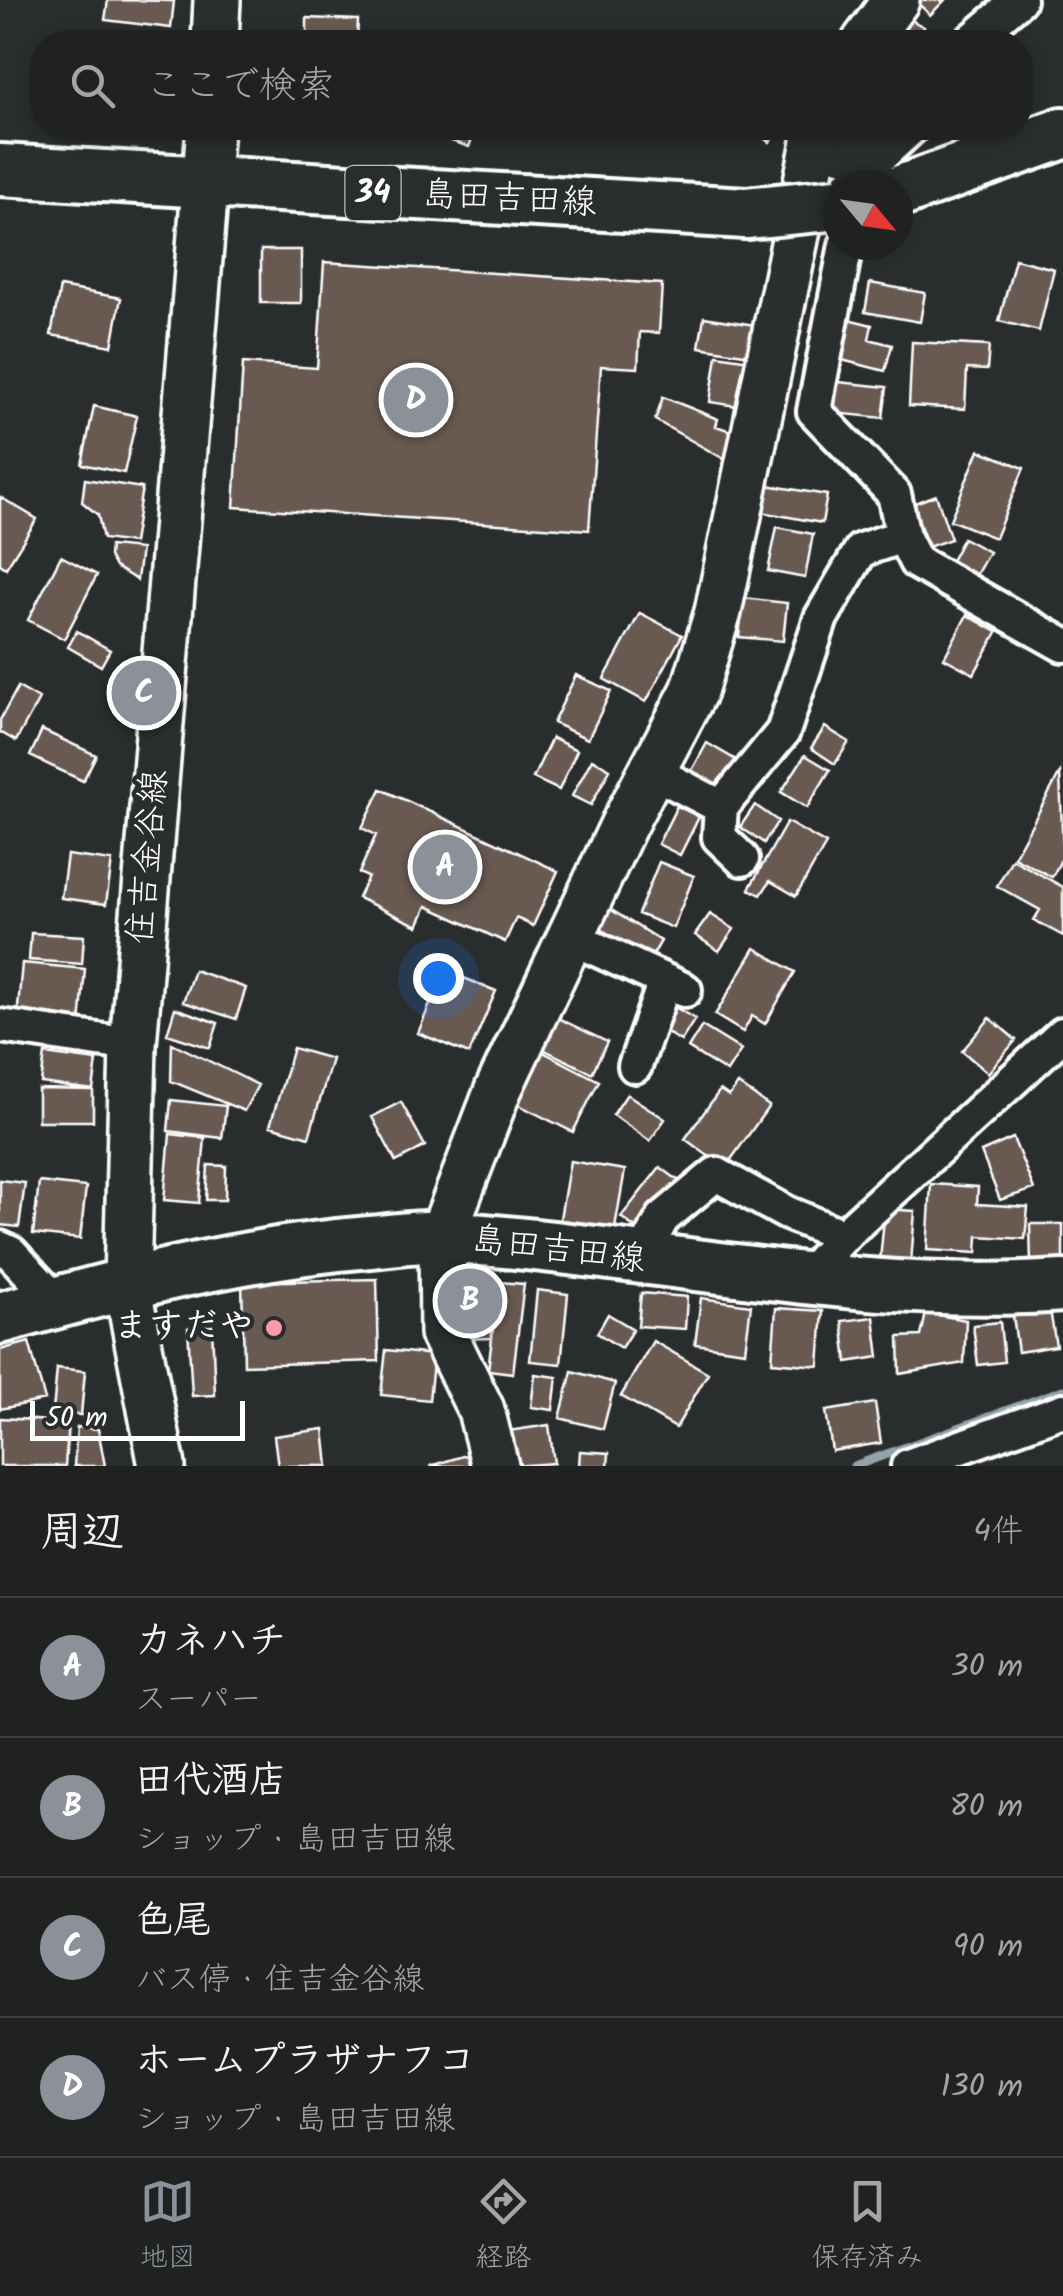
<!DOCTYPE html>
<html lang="ja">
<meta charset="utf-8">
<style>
:root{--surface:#202222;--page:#2d2f2f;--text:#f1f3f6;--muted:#a2a4a5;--line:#3d3f40;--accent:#8c9099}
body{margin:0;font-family:Kalam,"Klee One",sans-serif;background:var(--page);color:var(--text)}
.compass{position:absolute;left:823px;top:170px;width:90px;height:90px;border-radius:50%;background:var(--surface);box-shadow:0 5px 15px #0003;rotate:119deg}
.scale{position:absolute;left:30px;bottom:25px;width:215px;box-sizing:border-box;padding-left:10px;border:5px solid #fff;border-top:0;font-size:28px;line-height:35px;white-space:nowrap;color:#fff;-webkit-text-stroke:8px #2a2d2e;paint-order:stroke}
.you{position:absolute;left:438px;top:978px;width:35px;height:35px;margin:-25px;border:8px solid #fff;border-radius:50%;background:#1a73e8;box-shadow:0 0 0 15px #1a73e833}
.badge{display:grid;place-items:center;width:65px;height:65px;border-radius:50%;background:var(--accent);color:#fff;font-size:32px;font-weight:700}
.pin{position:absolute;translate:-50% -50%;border:5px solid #fff;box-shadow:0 2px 10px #0006}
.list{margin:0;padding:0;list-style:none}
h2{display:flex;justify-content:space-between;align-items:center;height:130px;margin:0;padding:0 40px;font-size:42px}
h2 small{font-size:32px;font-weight:400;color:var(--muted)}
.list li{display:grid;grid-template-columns:65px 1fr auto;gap:30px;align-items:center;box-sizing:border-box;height:140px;padding:0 40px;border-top:2px solid var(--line)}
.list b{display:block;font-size:38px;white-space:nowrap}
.list p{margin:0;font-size:32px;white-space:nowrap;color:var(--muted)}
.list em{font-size:32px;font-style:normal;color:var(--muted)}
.icon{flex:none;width:55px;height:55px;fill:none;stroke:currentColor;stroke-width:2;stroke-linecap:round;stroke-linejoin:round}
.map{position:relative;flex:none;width:1063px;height:1466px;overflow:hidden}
.search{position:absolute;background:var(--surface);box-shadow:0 5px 15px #0003;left:30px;right:30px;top:30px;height:110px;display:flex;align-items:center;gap:25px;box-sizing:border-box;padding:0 35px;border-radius:40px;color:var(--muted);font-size:38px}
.sheet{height:690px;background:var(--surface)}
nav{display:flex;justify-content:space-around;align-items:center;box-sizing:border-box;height:140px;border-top:2px solid var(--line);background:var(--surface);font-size:28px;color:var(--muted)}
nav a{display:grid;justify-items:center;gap:5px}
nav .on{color:var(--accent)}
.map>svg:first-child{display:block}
</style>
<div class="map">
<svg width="1063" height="1466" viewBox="0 0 1063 1466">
<rect width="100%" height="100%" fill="#2a2d2e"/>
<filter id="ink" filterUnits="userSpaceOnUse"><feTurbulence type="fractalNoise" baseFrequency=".01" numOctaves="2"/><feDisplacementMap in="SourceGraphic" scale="20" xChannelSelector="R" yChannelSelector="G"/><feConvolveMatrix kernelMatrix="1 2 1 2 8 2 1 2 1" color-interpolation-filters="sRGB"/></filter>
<g filter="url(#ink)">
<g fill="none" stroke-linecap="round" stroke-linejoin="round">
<path stroke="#93a4a9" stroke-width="9" d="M854,1466L1063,1390"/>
</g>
<path fill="#695a51" stroke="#fff" stroke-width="2.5" d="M108,0L174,1L171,28L105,20Z
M915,0H945L930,15Z
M898,13L924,27L916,42H882Z
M307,18L358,20L357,42H307Z
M427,128H476L469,147L425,132Z
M753,128H778L770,142L751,131Z
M261,250H301V303H261Z
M1015,259L1054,269L1039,331L999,321Z
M324,262L662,284L659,333L640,332L638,368L601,366L589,530L234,507L243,363L317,368Z
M870,283L925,293L920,322L865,312Z
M60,287L121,298L112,346L51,335Z
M704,317L755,325L750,355L699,347Z
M848,319L872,325L869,339L892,345L885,371L838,359Z
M912,342L989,346L987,370L967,369L965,409L909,406Z
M717,355L750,360L743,407L710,402Z
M838,382L887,387L883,418L834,413Z
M663,397L718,419L716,426L734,432L724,459L655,420Z
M94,406L137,416L124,473L82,464Z
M979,450L1024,468L995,538L950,520Z
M85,479L142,488L133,543L103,539L98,515L82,502Z
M761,484L827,495L822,523L756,511Z
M936,495L951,539L928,547L912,504Z
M0,497L37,519L6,568L0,564Z
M777,527L813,534L805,578L768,571Z
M963,538L989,552L976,575L951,561Z
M110,546L141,549L137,580L115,567L109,556Z
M61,556L97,575L64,639L28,620Z
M743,598L787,603L783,641L739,637Z
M640,613L682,635L646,702L604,679Z
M967,615L997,632L974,674L944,658Z
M77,631L110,650L101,666L68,647Z
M576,675L611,691L588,739L553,723Z
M18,687L39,699L16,741L0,732V720Z
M825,727L849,742L835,764L811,748Z
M42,730L96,755L83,781L30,756Z
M552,738L577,750L559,790L533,778Z
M707,743L736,760L719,790L690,774Z
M805,755L830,770L807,808L781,792Z
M592,759L610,769L591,805L572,796Z
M1060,773L1063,856L1052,877L1014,857Z
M381,789L558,871L533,926L516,918L505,942L427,906L418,926L358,898L368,877L359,873L376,835L362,828Z
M755,805L778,821L764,843L740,827Z
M677,806L699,817L680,855L658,844Z
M787,822L826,844L796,896L770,881L761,895L749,889Z
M67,855L112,861L106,904L61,898Z
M1012,859L1063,887V936L1034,920L1040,910L997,886Z
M659,862L694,876L673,928L638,914Z
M605,906L661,941L650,960L593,924Z
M710,914L734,929L719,951L695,935Z
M31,933L84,936L82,964L29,960Z
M755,948L795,972L765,1024L752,1016L743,1032L715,1015Z
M22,963L85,969L80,1025L17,1019Z
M194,970L246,988L236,1019L183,1002Z
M444,970L496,991L469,1054L418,1033Z
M668,1003L695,1019L681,1041L654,1025Z
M175,1008L218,1023L210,1048L167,1034Z
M556,1017L607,1042L592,1073L541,1048Z
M990,1018L1016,1040L988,1073L962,1051Z
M702,1026L741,1050L727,1072L688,1048Z
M172,1043L258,1085L244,1111L171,1081Z
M293,1048L332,1059L309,1137L270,1126Z
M543,1052L599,1081L573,1132L517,1104Z
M45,1054L97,1061L93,1090L41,1083Z
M738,1084L769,1106L725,1168L685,1139L720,1090L729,1096Z
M38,1089L93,1090V1121H38Z
M627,1094L665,1119L650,1141L613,1115Z
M171,1100L226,1106L222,1138L168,1131Z
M401,1102L425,1146L396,1162L372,1117Z
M170,1134L205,1138L199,1203L164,1200Z
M1013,1138L1034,1189L1000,1200L981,1152Z
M570,1161L625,1170L613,1239L558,1230Z
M208,1165L226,1166L225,1200H206Z
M660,1167L682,1183L643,1234L621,1217Z
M0,1180L25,1183L19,1227L0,1225Z
M39,1182L86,1187L80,1239L33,1234Z
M931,1184L978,1187L977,1204L1028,1207L1025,1239L978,1236L977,1253L927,1250Z
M885,1209L915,1211L911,1263L880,1260Z
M1030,1224H1063V1265L1031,1266Z
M489,1275L492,1338L455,1339L453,1277Z
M377,1279L379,1361L244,1365L242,1282Z
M499,1282L524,1284L513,1373L488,1370Z
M537,1290L568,1294L561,1364L530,1361Z
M641,1293L687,1297L685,1329L638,1326Z
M701,1298L751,1305L745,1351L695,1344Z
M776,1308L823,1311L819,1366L772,1362Z
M1050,1310L1056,1346L1018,1352L1013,1316Z
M926,1313L966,1320L964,1363L900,1374L899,1337L921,1336Z
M608,1314L633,1329L621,1348L597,1333Z
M874,1317L879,1357L847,1362L842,1321Z
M1000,1322L1004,1362L978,1365L973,1325Z
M212,1326L215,1395L192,1396L188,1328Z
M653,1341L708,1373L676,1428L621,1396Z
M29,1342L45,1400L0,1409V1350Z
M386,1350L434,1355L429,1400L381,1395Z
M57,1368L85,1371L81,1415L53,1412Z
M572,1371L615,1383L603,1429L560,1418Z
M535,1374L557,1377L553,1410L531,1407Z
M875,1403L881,1443L832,1451L826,1411Z
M0,1418L68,1422L65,1466H0Z
M549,1425L554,1463L514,1466L508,1431Z
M77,1427L98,1429L105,1466H74Z
M324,1429L328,1466H278L274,1436Z
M580,1451L609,1453L608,1466H579Z
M476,1452L480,1466H430Z"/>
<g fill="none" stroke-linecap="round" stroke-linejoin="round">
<defs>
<path id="street" d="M970,42L1019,0
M840,155L872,128
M849,185L911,128
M846,245L814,411L894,494L903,536L916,562L1063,645
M652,771L721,807L783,732L821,618L861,550L903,536
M721,807L719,837L742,859
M570,937L685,990
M0,1026L133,1045
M635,1066L665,981
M0,1248L11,1253L57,1302
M638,1261L663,1218L716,1174L787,1213L843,1236
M803,1281L843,1236L1063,1034
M908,1466L1063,1410"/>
<path id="secondary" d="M215,42L217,0
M865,42L896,0
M162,1466L127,1284L133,1045L210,128
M495,1466L481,1410L443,1333L442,1236L498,1090L624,824L694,691L718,612L818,128"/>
<path id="primary" d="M0,170L746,213
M898,192L1063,133
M0,1318C121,1284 244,1252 370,1242C395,1240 421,1235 445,1237C653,1251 854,1301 1063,1286"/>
</defs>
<use href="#street" stroke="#fff" stroke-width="40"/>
<use href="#secondary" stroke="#fff" stroke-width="52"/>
<use href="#primary" stroke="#fff" stroke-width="58"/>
<use href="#street" stroke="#2a2d2e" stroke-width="32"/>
<use href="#secondary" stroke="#2a2d2e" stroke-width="45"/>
<use href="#primary" stroke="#2a2d2e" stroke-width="50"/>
<defs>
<path id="primary-bridge" d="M746,213L838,204"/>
</defs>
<use href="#primary-bridge" stroke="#fff" stroke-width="58" stroke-linecap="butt"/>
<use href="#primary-bridge" stroke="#2a2d2e" stroke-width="50"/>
</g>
</g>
<circle fill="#ff9aa2" stroke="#2a2d2e" stroke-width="4" cx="274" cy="1328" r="10"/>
<g text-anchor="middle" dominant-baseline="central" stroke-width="9" stroke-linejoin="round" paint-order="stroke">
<rect fill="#2a2d2e" stroke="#bfc0c0" stroke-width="2.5" x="345.5" y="166" width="55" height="54" rx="8"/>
<g font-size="32" font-weight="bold" fill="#fff">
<text x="373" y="193">34</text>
</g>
<g font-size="35" fill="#fff" stroke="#2a2d2e">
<text transform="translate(509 200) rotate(3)">島田吉田線</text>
<text transform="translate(149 857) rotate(-85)">住吉金谷線</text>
<text transform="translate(558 1251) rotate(7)">島田吉田線</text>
</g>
<g font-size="35" font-weight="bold" fill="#fff" stroke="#2a2d2e" text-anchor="end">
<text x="254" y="1328">ますだや</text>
</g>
</g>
</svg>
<svg class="compass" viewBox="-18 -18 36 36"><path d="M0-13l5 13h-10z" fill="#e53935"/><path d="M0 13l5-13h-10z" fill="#a2a4a5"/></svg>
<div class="scale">50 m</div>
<div class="you"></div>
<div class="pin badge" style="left:445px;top:867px">A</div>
<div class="pin badge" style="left:470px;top:1301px">B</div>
<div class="pin badge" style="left:144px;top:693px">C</div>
<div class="pin badge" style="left:416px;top:400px">D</div>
<div class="search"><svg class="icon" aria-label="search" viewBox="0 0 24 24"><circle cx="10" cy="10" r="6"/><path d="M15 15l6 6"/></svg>ここで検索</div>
</div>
<section class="sheet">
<h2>周辺<small>4件</small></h2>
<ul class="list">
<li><span class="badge">A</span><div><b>カネハチ</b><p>スーパー</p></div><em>30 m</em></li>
<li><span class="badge">B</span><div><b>田代酒店</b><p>ショップ · 島田吉田線</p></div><em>80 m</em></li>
<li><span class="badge">C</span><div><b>色尾</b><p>バス停 · 住吉金谷線</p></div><em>90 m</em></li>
<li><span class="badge">D</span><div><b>ホームプラザナフコ</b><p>ショップ · 島田吉田線</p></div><em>130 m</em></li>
</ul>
</section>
<nav>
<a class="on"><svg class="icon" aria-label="map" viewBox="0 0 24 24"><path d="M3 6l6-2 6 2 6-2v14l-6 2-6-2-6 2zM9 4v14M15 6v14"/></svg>地図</a>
<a><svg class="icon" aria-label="directions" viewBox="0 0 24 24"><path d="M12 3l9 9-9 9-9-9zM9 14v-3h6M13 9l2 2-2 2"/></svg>経路</a>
<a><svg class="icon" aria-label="saved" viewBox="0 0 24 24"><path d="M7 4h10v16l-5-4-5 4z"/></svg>保存済み</a>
</nav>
